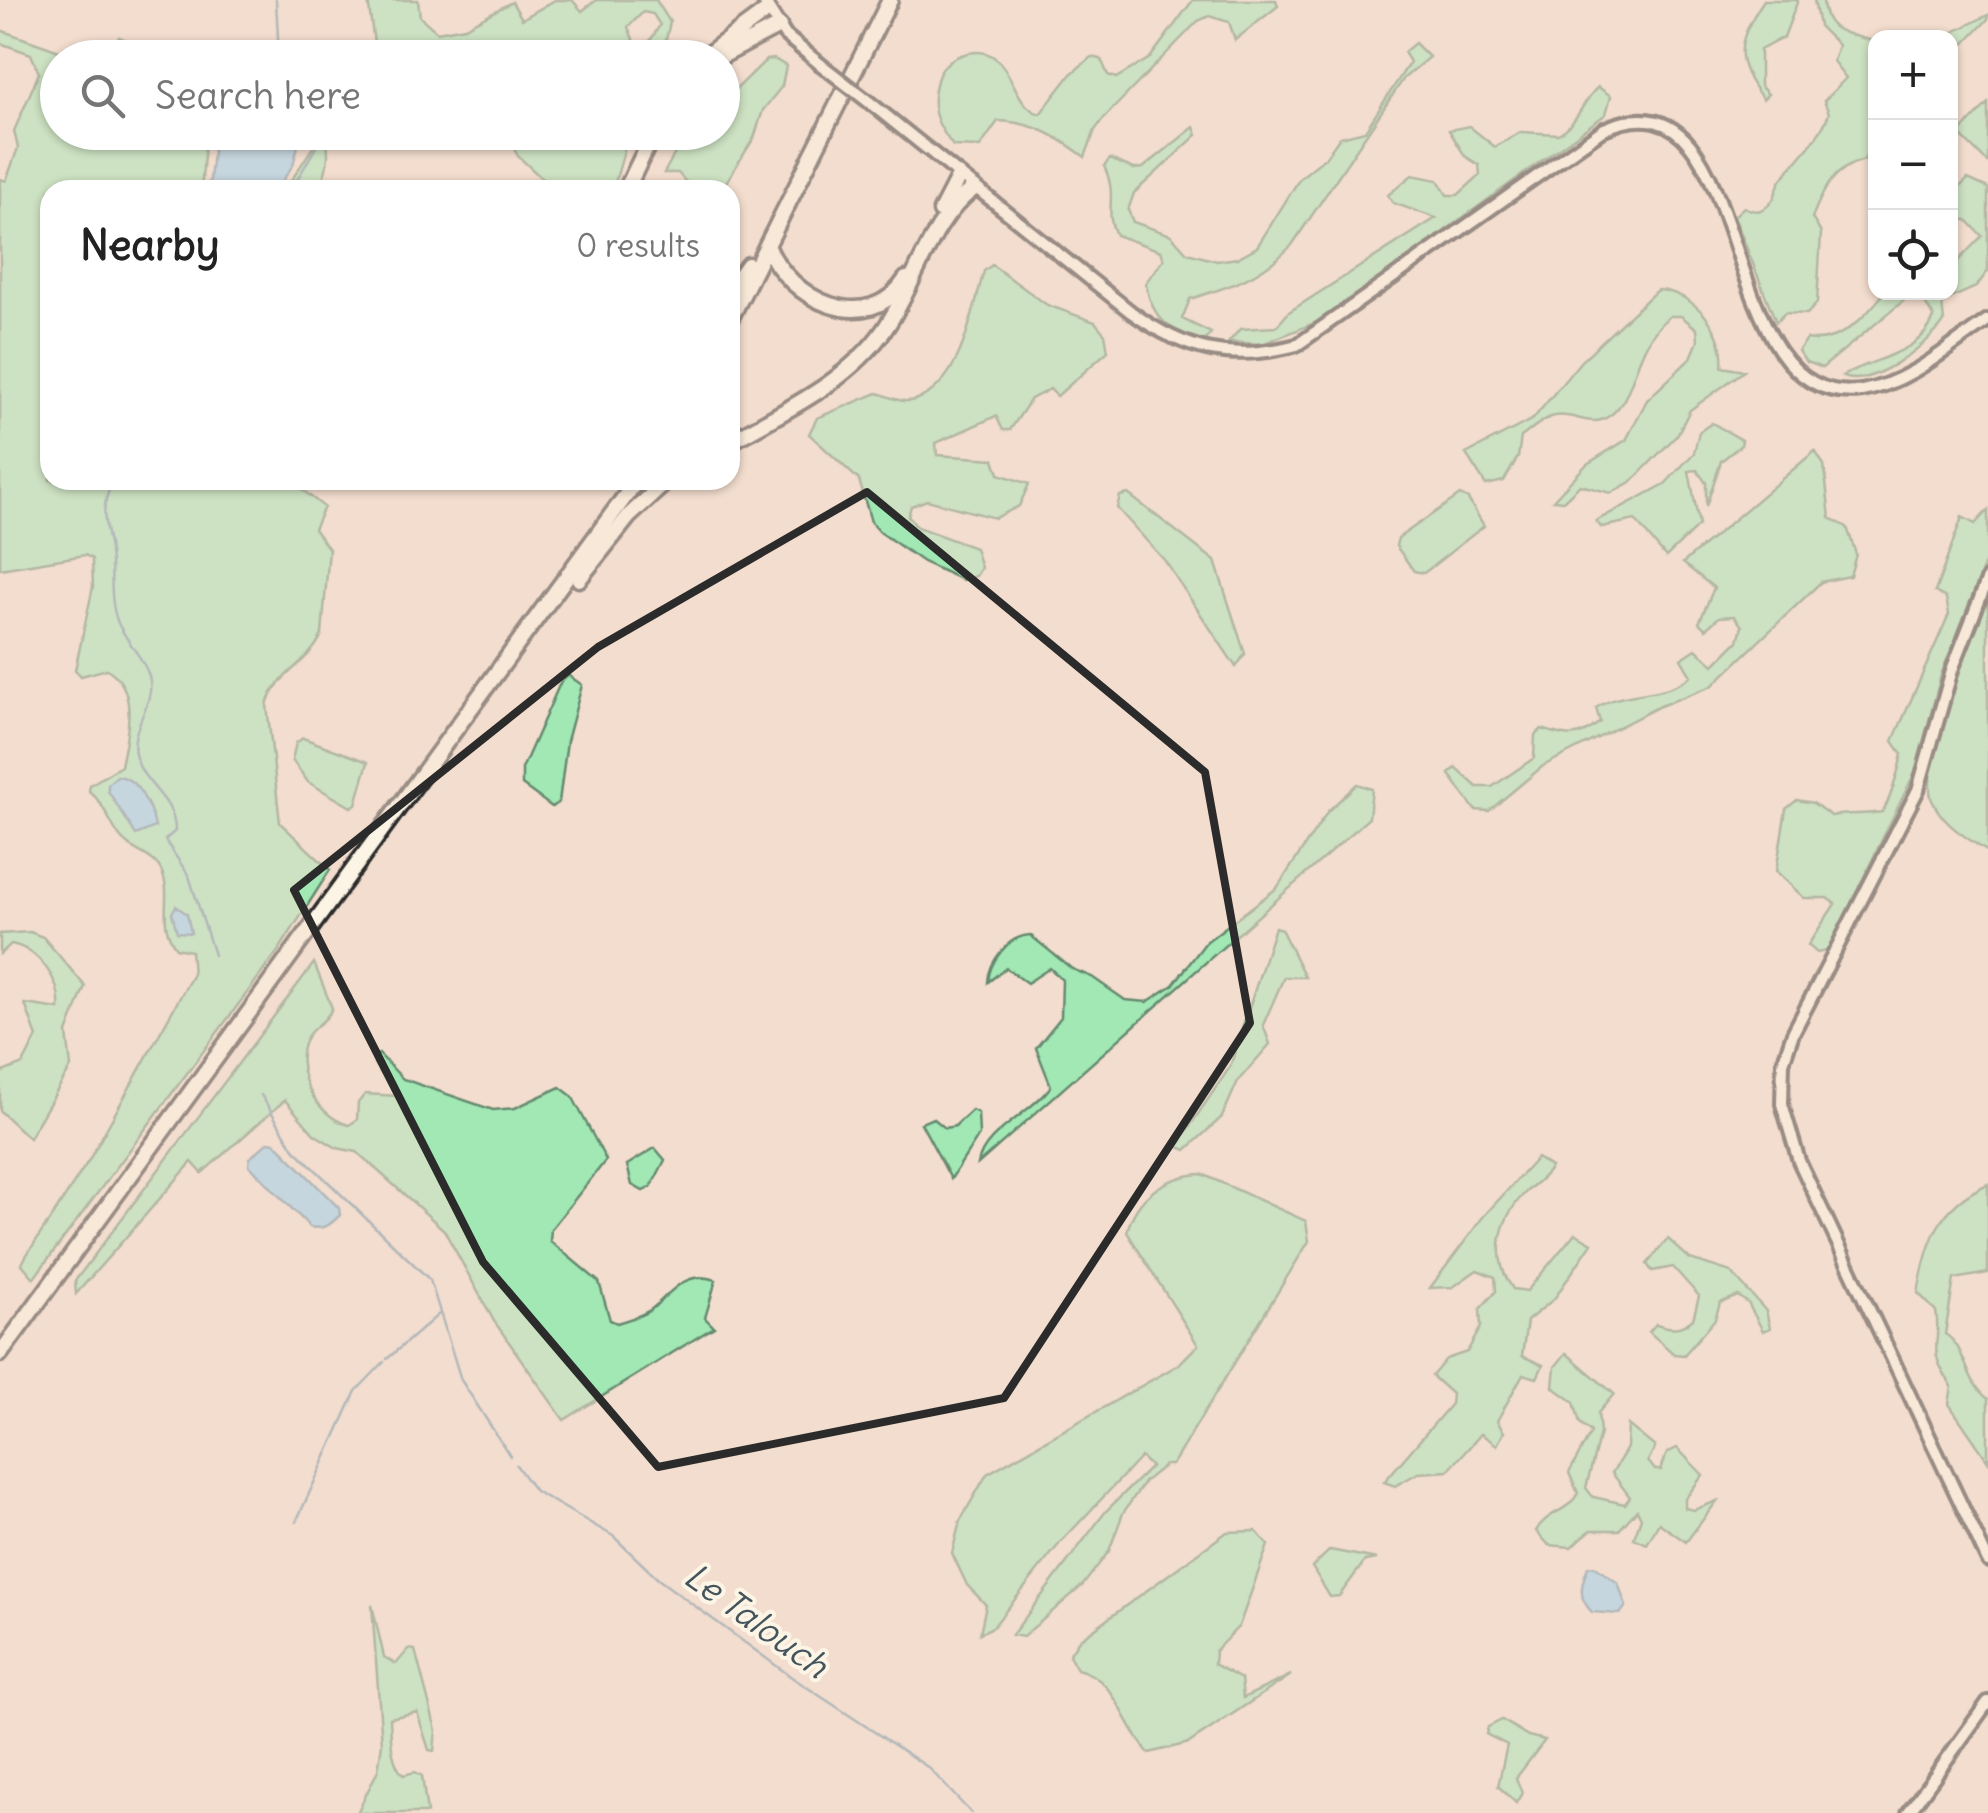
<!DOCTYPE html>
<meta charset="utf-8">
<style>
:root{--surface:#fff;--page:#f2f2f2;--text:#222;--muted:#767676;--line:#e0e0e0}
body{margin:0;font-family:Delius,sans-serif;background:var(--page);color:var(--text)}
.controls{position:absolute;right:30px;top:30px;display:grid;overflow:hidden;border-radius:20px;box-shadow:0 2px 8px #0004}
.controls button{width:90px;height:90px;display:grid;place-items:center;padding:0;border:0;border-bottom:2px solid var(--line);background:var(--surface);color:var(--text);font:50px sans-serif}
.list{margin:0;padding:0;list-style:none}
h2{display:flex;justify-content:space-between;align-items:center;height:130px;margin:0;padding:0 40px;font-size:42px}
h2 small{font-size:32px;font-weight:400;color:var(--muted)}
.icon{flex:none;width:55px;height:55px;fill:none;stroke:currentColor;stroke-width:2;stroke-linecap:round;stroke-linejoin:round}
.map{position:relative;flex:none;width:1988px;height:1813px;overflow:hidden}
.search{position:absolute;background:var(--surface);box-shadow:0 2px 8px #0004;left:40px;top:40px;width:700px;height:110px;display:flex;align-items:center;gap:25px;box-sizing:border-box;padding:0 35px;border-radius:55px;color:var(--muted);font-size:38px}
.panel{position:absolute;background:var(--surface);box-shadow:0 2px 8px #0004;left:40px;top:180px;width:700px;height:310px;border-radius:30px}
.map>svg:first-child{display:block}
</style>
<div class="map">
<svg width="1988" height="1813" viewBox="0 0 1988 1813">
<rect width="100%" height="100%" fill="#f3ddce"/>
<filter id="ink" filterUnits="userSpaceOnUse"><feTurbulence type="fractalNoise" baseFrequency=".01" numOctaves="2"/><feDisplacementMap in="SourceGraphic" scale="20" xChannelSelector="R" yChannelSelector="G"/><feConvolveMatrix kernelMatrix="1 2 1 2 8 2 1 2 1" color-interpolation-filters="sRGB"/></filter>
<g filter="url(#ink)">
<path fill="#a1e8b4" stroke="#668a70" stroke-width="2.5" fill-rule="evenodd" d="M368,0H418L420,17L437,32L465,27L512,2L522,19L555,0H572L582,11L596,0H656L670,22L662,57H376ZM643,12L653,14L660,25L650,41L635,44L628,27Z
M1193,0H1276L1278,6L1235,40L1229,22L1209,16L1198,21L1105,117L1095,130L1085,157C1057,136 1034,122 998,121L980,147L953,146C942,131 932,116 934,97C936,77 941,62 961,55C1014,37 1007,105 1040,114L1071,74L1091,57L1101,59L1108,75L1116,78L1150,58Z
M1764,0H1798L1784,37L1760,50V86L1768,94L1763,99C1732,60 1737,40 1764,0Z
M1814,0H1823C1824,34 1848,33 1875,42V139L1864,160C1833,168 1823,190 1812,218L1821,233L1817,303L1807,314L1785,313L1776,322L1734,216L1744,207C1752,211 1759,213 1766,207C1777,200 1775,188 1782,179C1797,159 1821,138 1829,113L1824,101L1846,78L1833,61L1838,45L1819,26Z
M1988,15V19L1951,58L1950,38L1944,37Z
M0,30L76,57L58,58V132L206,133L201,190H50V480H290L324,507L314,529L329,549L322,634C311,662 274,676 267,705L280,823L330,870L279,950L34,1278L22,1264L26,1256L89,1160L193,974L191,951L176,948C156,923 173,897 162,872C154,854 131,852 120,837C108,821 105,804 89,791L90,785L121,766C127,735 140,689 107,669L81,676L75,670L93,587L92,559L85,555L0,569V179L6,181L18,148L14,131L39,73L31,54L0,43Z
M119,37L165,57H106Z
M1415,43L1429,57L1404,78L1292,245C1261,277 1232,286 1190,299L1182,319L1211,333L1204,341C1171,334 1150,317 1146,282L1164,259L1161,251L1116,235C1103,210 1119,198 1104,166L1110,159L1134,169L1143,168L1194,127L1197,135L1134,193L1128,210L1133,222L1171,235L1187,253L1217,261L1237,258L1257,247L1300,178L1326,157L1340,137L1365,131L1410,62L1404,52Z
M774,59L786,66L782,86L763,110L754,138L725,184L718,190H693L678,173H664L684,137L722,132L723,102L766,60Z
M1598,87L1611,96L1606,114L1320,321L1262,344L1229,342L1240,329L1276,327L1289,312L1436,218L1393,203L1388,195L1412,175L1438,180L1447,195H1458L1480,175L1479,165L1465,156L1449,130L1469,126L1495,147L1521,132L1558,134C1579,123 1581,102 1598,87Z
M1988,103V162H1987L1959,134Z
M322,133C333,150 327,172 318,190H285Z
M505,133H629L613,190H554L518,156Z
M1968,179L1988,188V271L1976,287L1942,302L1944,322C1929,344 1868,391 1842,376C1870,359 1922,354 1934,317L1924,302L1929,293L1950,292L1951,268L1982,236L1967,220L1951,219V195Z
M992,265L1047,305L1095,322L1105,334L1108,351L1057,396L1050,389L1031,399L1010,430H1003L996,416L936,443L937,455L994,459L999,474L1029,484L1019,506L995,518L927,500L911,506L908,516L917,527L975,548L981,568L976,576L962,580L923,562L880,532L871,522L859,480L809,434L817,418L877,393C890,396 901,404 915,400C962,385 972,311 984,271Z
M1657,290C1693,291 1726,330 1722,367L1744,371L1690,410L1677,435L1632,481L1611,493L1580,485L1563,501L1553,500L1587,464L1626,440L1647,400L1691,358L1698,341L1697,329L1681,316H1670C1631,347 1638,397 1609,416C1591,429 1574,412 1555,416C1543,418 1531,430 1521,437L1518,457L1504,481L1486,485L1466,454L1533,419L1581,361Z
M1885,292L1913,293L1822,368L1806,362L1798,351L1807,339C1839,346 1866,316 1885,292Z
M1712,423L1742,440L1741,445L1721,461L1706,506V483L1697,470L1689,471L1699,525L1666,557L1635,520L1601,527L1596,521L1665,484L1694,453L1699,432Z
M1815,451L1824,465L1830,518L1847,527L1856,554L1850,576L1821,582L1712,686L1660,706L1543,766L1489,811L1475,810L1449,774L1456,768L1477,787H1492L1534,758L1535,735L1542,729C1568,738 1578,740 1600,722L1596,708C1624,689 1663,699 1691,676L1681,659L1696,649L1714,665L1738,641L1742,626L1734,616L1719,617L1706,629L1699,623L1714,588L1683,563Z
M1128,494L1215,561L1245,654L1236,667L1165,561L1117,508L1120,496Z
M1460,495L1468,499L1484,526L1424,573L1414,571L1396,546L1398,538Z
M1988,510V556L1941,675L1916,770L1836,934L1827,951L1817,953L1808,945L1835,904L1828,898H1804L1776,871L1786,809L1797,800L1813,803L1831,816C1848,813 1864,815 1882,812C1890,802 1899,769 1902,754L1893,741L1949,614L1946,598L1935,592L1962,517L1975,524Z
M1988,592V852C1966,837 1943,825 1932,800C1919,768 1974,628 1988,592Z
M568,675L582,685L567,741L559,802L552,807L522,785V769L561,681Z
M303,738L368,762L356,804L351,807L308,782L292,760L296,743Z
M1357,784L1372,789L1369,818L978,1164C983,1132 1031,1114 1051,1086L1036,1048L1061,1017L1062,980L1050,968L1027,983L1006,968L988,982C989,962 1008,936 1030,935L1072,969L1092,977L1125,1000L1147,1002L1173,985L1206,942L1277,888L1328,811Z
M1275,927L1281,929L1305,977H1284L1263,1025L1270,1044L1238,1081L1222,1117L1186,1150L1179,1147L1183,1136L1230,1067Z
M30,932L43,937L85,986L67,1033L71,1067L29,1138L0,1111V1073L23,1064L37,1037L25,1004L59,1009C62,981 38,949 11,944L0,954V934Z
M314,963L332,1008C327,1022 314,1025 307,1037C290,1068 316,1117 349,1125L357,1120L358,1103L365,1094L398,1096L374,1064V1056L379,1054L403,1079L493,1110L515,1108L560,1087L572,1096L606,1160L551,1229L550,1241L599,1282L610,1320L617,1323C629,1319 646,1315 654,1307C672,1290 688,1270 716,1280L705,1318L714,1327L564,1420L494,1321L444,1230L357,1152L337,1148L314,1134L285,1100L202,1173L192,1162L76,1294L75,1281Z
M972,1110L978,1113L979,1135L951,1179L921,1123L933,1118L945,1128L955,1126Z
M655,1148L665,1160L651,1187L643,1191L632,1185L627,1165Z
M1537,1158L1551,1167C1543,1180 1533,1184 1523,1195C1498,1222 1491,1258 1513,1289L1527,1291L1575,1233L1592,1243L1554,1299L1527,1321L1522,1356L1543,1365L1537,1378L1523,1374L1497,1421L1504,1432L1497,1445L1481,1434L1448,1471L1418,1473L1395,1486L1384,1482L1451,1404L1452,1394L1432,1376L1446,1359L1467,1352L1481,1327L1480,1309L1496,1291L1495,1277L1477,1270L1453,1287L1430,1288L1483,1217Z
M1202,1174L1306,1221L1309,1241L1172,1465H1165L1145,1481L1123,1513L1109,1551L1083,1585L1023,1637L1012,1635L1106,1511L1151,1467L1141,1457L1060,1543L993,1627L980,1633L986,1605L967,1585L952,1553L960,1521L987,1474L1178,1365L1198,1345L1127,1232C1136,1196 1166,1176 1202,1174Z
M1988,1184V1273L1954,1279L1945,1334C1966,1346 1964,1380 1988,1399V1461L1949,1404L1952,1386C1925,1347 1942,1349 1936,1311L1918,1293C1927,1241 1938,1206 1988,1184Z
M1668,1239L1690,1259L1731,1272L1766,1311L1770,1328L1763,1331L1748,1303L1738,1296L1720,1303L1715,1319L1684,1355L1674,1354L1649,1332L1656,1324C1672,1329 1680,1330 1693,1319L1699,1296L1673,1267L1652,1271L1647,1264Z
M1566,1353L1614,1394L1598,1413L1600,1433L1586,1488L1593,1497L1625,1504L1630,1497L1612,1473L1627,1448L1628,1425L1655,1447L1648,1461L1655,1470H1661L1667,1453L1677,1448L1703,1475L1685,1499V1508L1694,1510L1717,1501L1686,1542L1659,1523L1647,1544L1634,1538L1641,1518L1637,1510L1619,1530H1591L1571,1547L1549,1545L1536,1531C1547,1511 1569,1512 1578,1493L1569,1473L1591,1432L1580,1423L1574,1402L1553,1387L1555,1367Z
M1256,1531L1268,1545L1239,1626L1215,1651L1214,1664L1241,1679L1243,1698L1291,1675L1189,1743L1149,1753C1123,1725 1117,1678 1077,1669L1069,1655L1079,1640L1227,1532Z
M1330,1550L1377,1559L1365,1561L1339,1596L1330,1597L1312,1567Z
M372,1605L384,1657L396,1664L409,1649L415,1650L436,1730L434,1751L429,1750L417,1712L390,1718C391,1737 390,1761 403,1775L415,1772L422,1776L427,1813H357L378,1770L382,1744Z
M1502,1720L1528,1736L1545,1740L1516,1778L1522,1793L1516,1803L1498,1786L1507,1745L1486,1734L1488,1727Z"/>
<path fill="#91cff2" stroke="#688da2" stroke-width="2.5" d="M215,133H282L299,142L293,165L276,190H209Z
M117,776C138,777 151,808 155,827L136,835L108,791V784Z
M176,906L187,914L191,933L177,932L172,913Z
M268,1142L275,1143L339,1208L340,1215C330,1225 324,1230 310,1227L249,1165L250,1158Z
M1594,1566L1618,1583L1626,1606L1620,1614L1592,1612C1577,1597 1581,1585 1588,1567Z"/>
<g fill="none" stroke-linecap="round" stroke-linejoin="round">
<path stroke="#688da2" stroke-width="2.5" d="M276,0L279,58
M291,190L319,142
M113,480C96,517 109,526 111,562C112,582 110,603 118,623C126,641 143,657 149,676C157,704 127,728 136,758C145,787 175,798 175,831L165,840L189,876L214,955
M261,1095L294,1149L430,1280L461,1380L510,1456
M387,1359L439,1314
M516,1465L535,1491L613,1536L658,1579L793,1678L929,1768L971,1813
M296,1522L356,1391L384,1362"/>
<defs>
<path id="secondary" d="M763,0L785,35L820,64
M869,102L1131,312C1186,352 1232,362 1297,345L1604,129C1760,59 1708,411 1862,391C1908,384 1951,345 1988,320
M1988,578L1952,670L1918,790L1793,1033L1783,1063L1782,1104L1799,1161L1988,1561
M1908,1813L1988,1702"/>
<path id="highway" d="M703,58L767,11
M718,58L779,26
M626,190L654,132
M941,211L959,176
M767,245C789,301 868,338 906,279
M730,290L748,265
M730,319L890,0
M730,442C785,410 847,383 884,330C916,285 929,221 974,188
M579,579L629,516L668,480
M0,1354L637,480"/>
</defs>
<use href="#secondary" stroke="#2b2b2b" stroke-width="18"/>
<use href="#highway" stroke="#2b2b2b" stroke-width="21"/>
<use href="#secondary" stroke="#fcf5e5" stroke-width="10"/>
<use href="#highway" stroke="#fcf5e5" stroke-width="14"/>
<defs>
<path id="secondary-bridge" d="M820,64L869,102"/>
</defs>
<use href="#secondary-bridge" stroke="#2b2b2b" stroke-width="18" stroke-linecap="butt"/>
<use href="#secondary-bridge" stroke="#fcf5e5" stroke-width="10"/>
</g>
</g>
<path d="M0 0H1988V1813H0ZM867,492L1205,772L1250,1023L1004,1398L658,1467L483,1262L294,890L598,647Z" fill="#f3ddce" fill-opacity=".55" fill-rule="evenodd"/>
<path fill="none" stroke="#2b2b2b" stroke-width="8" stroke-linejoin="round" d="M867,492L1205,772L1250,1023L1004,1398L658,1467L483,1262L294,890L598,647Z"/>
<g text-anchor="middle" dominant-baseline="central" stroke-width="8" stroke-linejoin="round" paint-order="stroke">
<g font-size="35" font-style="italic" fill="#44545d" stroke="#fcf5e5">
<text transform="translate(757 1620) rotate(36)">Le Talouch</text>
</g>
</g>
</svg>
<div class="controls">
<button>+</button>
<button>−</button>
<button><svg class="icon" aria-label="locate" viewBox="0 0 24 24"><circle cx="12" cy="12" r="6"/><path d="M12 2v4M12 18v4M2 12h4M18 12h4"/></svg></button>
</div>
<div class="search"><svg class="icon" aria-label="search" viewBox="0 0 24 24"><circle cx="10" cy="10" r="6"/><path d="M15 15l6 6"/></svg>Search here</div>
<section class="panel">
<h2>Nearby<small>0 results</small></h2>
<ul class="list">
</ul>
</section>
</div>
